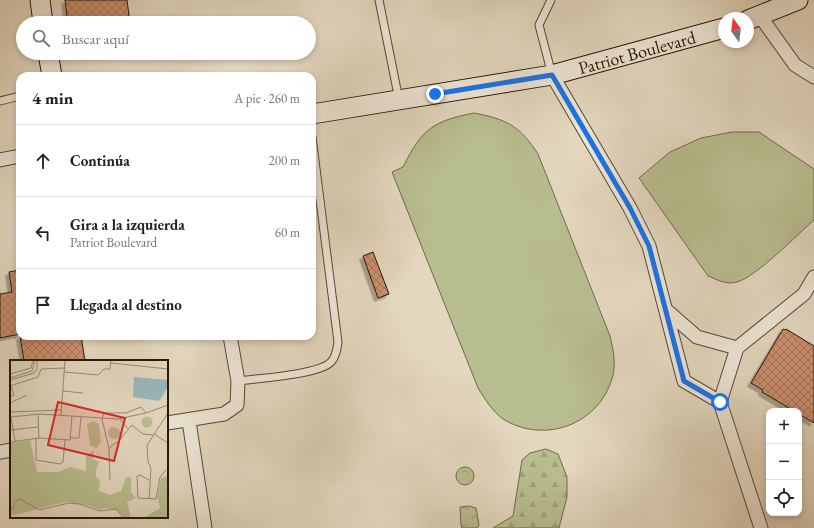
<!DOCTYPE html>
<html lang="es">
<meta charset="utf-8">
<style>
:root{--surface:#fff;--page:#f6f6f6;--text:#202124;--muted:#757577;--line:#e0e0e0}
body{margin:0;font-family:"EB Garamond",serif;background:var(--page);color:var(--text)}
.controls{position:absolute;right:12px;bottom:12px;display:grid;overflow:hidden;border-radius:8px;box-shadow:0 2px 6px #0003}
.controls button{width:36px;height:36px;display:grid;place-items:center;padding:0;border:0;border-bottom:1px solid var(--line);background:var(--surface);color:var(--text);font:20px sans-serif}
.compass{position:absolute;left:718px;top:12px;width:36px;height:36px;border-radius:50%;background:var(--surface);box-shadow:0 2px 6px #0003;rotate:346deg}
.stop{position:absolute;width:12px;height:12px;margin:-9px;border:3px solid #1a73e8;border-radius:50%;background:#fff}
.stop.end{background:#1a73e8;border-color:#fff;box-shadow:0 1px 4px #0008}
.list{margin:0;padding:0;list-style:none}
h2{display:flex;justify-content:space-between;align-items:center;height:52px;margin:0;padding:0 16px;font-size:17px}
h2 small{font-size:13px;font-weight:400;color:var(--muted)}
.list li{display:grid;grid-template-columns:26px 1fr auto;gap:12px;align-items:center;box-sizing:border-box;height:72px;padding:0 16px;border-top:1px solid var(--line)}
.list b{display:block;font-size:15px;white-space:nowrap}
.list p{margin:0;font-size:13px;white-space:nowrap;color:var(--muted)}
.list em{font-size:13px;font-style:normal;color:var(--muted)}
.icon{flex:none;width:22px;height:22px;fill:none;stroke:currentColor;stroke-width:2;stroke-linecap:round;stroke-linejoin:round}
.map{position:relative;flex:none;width:814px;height:528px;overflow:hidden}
.search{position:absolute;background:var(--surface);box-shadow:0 2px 6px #0003;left:16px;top:16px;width:300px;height:44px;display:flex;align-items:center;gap:10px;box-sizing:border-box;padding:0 14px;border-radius:22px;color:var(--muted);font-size:15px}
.panel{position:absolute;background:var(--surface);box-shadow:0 2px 6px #0003;left:16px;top:72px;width:300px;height:268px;border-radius:12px}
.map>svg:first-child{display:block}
</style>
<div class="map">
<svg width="814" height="528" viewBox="0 0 814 528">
<defs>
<pattern id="forest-firs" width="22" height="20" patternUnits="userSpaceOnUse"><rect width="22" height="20" fill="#b8bd8f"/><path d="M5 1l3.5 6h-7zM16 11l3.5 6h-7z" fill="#9ea27a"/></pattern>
<pattern id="park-crowns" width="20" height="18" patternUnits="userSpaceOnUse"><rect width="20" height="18" fill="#b8bd8f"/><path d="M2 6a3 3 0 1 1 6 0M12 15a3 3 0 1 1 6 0" fill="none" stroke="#9ea27a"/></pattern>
<pattern id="building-cross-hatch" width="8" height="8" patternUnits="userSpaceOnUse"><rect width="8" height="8" fill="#cb8f6e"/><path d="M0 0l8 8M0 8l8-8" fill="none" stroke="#a57458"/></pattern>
<filter id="shadow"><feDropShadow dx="-3.5" dy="3.5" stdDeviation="0" flood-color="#0004"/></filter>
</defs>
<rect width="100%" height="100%" fill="#e3d7bf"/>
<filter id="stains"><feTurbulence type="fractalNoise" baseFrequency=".005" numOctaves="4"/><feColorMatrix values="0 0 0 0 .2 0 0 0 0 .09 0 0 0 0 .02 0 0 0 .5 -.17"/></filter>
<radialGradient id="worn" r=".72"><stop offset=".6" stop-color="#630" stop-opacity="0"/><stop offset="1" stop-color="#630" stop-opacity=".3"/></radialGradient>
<path fill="url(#forest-firs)" stroke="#6e6a4a" d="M546,449L558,454L567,477V497L559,528H493L513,516L522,460L530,453Z"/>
<path fill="url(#park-crowns)" stroke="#6e6a4a" d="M456 476a9 9 0 1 1 18 0a9 9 0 1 1-18 0Z
M469,506L476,508L479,525L477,528H462L461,525L460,507Z"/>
<path fill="#b8bd8f" stroke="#6e6a4a" d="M474,113C506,119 520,126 538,154L610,336C613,349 616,362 613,375C601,424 545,445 503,419C492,411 485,399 478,388L392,172L403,167C422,129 433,121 474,113Z
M732,132H759L814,169V220C798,234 756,277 737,282C726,285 718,280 708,276L639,178L670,152L701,138Z"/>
<path fill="url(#building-cross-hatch)" stroke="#241705" filter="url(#shadow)" d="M65,0H127L130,23H68Z
M373,252L389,294L378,298L363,256Z
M20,270V334L0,338V294L12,292L9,272Z
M783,329L785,330L786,329L814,346V423L799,414V411H794L762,392L763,390L751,383Z
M20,336H81L85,361H24Z"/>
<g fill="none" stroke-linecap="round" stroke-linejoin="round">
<defs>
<path id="lane" d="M379,0L399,100
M551,0L539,25L552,75
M0,101L20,96
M238,381C259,378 318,375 331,362C336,357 337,349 338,342L312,137"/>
<path id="street" d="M760,16L795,65L814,77
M552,75L630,208L649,246L684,381L720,402
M0,160L20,156
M666,310L697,337L737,348
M189,421L205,528
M167,423L224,414L237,405L238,381L230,336
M0,452L11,450
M761,528L720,402L737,348L804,294L814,277"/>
<g id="secondary">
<path d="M40,0L43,23"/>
<path d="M748,20L798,0"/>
<path d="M48,53L52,76"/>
<path id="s1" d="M312,114L552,75L724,28"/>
</g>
</defs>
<use href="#lane" stroke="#544734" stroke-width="9"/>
<use href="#street" stroke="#544734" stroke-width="15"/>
<use href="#secondary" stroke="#241705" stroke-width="21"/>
<use href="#lane" stroke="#ede5d5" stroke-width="7"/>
<use href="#street" stroke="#ede5d5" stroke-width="13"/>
<use href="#secondary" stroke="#ede5d5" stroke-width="19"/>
</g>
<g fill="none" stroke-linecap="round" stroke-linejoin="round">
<path stroke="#1a73e8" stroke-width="5" d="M435,94L552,75L630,208L649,246L684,381L720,402"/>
</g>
<g text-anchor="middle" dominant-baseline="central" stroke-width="3" stroke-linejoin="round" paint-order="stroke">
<g font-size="18" fill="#241705" stroke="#ede5d5">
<text stroke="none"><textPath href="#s1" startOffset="331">Patriot Boulevard</textPath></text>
</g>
</g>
<g transform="translate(10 360)">
<rect width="158" height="158" fill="#e3d7bf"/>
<path d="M20,80L27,112H48L60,107L76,111V96L84,90L83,99L89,102L86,110V117L90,121L89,131L100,135L111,131L116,117H121V132L126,138L117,142L121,158H115L106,150L94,148L90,150L80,146L55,142L0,156V83ZM158,116V158H134L150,148L147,137L151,118Z" fill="#b8bd8f"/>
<path d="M131.5 62a5.5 5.5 0 1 1 11 0a5.5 5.5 0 1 1-11 0ZM83,61L89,64L91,82L86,88L80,85L77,64ZM98 73a6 6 0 1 1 12 0a6 6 0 1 1-12 0Z" fill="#b8bd8f"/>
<path d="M124,17L158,20V27L149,41L123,37Z" fill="#97b8ba"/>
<path fill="none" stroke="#978a75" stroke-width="1" d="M101,3L158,9M54,12L88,15L94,9H100L101,0M0,14L21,8L23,0M0,18L22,11L25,0M0,20L24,13L27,9V0M0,26L28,17L31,9L55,8M53,31L73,33M0,37L4,35L1,26M0,43L17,35M0,52L51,50M28,54L29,78M51,55L55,0M0,57L30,54L108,59L136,53L158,45M1,57L5,81M110,59L118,69M0,70L28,67M144,74L158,83M26,78V100L50,104L53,102L55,80M60,78H69L71,57M0,82L29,78L60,80L62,56M99,89L92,59L94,53H116L131,47L136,53M100,120L99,89L102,85L108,82L122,65L133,74L143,75M139,120L130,115L127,116L128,138L146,139L150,117L156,110M139,138L141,109L138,101L137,85L158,53M0,150L4,148V142L10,139L29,150L59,143L69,144L90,151L106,149L114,158"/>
<path fill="#d62828" fill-opacity="0.15" stroke="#d62828" stroke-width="2" d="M48,42L115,58L104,101L38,85Z"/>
<rect width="158" height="158" fill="none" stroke="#241705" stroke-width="2"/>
</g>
<rect width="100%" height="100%" filter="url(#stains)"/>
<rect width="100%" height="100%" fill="url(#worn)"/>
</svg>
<div class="controls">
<button>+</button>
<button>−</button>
<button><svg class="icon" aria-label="locate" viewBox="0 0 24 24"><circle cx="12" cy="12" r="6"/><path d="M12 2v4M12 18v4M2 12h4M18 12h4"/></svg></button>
</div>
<svg class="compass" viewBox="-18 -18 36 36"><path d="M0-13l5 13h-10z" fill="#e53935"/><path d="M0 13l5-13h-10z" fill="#757577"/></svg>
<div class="stop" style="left:720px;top:402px"></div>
<div class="stop end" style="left:435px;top:94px"></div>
<div class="search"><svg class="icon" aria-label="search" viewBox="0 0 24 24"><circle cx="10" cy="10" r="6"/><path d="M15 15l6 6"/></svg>Buscar aquí</div>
<section class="panel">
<h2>4 min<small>A pie · 260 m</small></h2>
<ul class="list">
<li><svg class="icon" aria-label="ahead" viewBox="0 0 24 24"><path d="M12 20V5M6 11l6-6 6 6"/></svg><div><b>Continúa</b></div><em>200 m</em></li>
<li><svg class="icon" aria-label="left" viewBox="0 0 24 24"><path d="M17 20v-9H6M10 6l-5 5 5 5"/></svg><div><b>Gira a la izquierda</b><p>Patriot Boulevard</p></div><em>60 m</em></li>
<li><svg class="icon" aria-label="arrive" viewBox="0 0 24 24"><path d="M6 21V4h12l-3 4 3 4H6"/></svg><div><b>Llegada al destino</b></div></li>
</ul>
</section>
</div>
